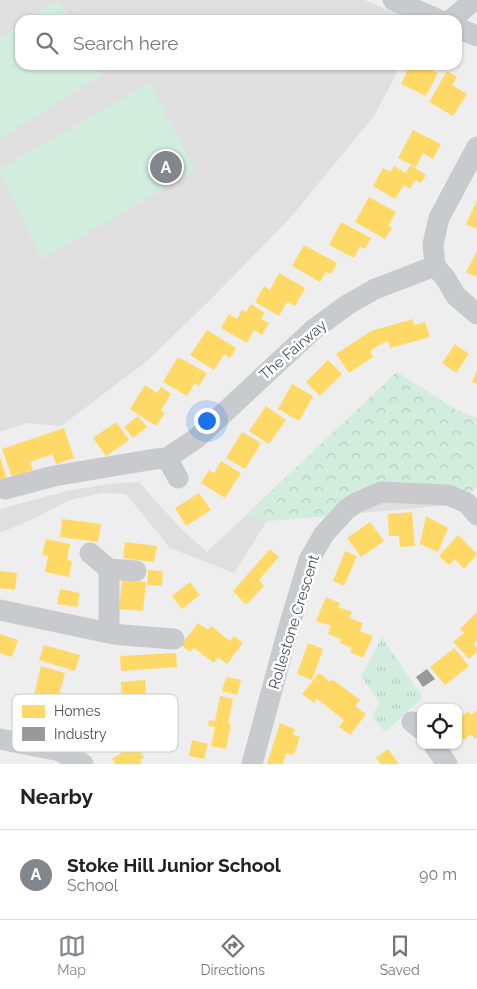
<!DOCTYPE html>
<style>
:root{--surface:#fff;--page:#f6f6f6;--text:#222;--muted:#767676;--line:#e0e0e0;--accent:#81878d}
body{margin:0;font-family:Raleway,sans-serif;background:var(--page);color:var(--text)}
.controls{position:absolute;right:15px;bottom:15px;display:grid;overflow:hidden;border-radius:10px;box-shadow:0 1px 4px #0004}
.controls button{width:45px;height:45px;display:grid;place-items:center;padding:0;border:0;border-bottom:1px solid var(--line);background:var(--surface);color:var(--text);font:25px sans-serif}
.you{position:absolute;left:206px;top:420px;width:18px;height:18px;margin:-12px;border:4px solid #fff;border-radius:50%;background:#1a73e8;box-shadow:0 0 0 8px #1a73e833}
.badge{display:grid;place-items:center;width:32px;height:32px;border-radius:50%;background:var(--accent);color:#fff;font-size:16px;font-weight:700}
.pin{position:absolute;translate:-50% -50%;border:2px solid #fff;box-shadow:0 1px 5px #0006}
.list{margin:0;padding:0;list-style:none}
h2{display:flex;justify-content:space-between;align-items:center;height:65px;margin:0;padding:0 20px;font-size:21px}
h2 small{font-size:16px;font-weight:400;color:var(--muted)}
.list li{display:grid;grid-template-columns:32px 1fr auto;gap:15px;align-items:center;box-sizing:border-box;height:90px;padding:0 20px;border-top:1px solid var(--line)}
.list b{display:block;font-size:19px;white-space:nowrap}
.list p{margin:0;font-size:16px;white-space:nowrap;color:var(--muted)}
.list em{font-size:16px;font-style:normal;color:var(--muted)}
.icon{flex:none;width:28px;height:28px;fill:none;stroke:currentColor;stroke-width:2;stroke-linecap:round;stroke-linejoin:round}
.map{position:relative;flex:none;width:477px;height:764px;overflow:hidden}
.search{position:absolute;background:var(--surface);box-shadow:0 1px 4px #0004;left:15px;right:15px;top:15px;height:55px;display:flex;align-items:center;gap:12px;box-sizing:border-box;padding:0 18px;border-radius:15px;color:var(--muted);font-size:19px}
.sheet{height:155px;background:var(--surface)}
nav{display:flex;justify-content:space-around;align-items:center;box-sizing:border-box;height:70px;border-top:1px solid var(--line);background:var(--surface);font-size:14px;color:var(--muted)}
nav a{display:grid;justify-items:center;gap:2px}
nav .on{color:var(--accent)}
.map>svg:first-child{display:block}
</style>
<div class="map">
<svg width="477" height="764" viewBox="0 0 477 764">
<defs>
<pattern id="grass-tufts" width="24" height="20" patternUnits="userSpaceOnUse" patternTransform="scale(1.25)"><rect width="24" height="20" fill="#d2edde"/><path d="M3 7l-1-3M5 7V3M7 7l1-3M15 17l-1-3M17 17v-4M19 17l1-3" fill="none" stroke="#b6cdc1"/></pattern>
<pattern id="forest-crowns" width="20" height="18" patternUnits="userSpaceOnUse" patternTransform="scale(1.25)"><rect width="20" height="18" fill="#d2edde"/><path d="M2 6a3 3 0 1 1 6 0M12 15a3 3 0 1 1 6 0" fill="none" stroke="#b6cdc1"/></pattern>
</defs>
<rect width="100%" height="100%" fill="#eee"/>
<path fill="#e0dfdf" d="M0,0H364L413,20H20V65H401L374,116L290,218L211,299L147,361L61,426L27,423L0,432Z
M397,372L456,410L477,418V487L453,505L267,521L234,573L170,548L126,494L102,493L70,500L31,520L0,533V509L67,491L109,484L139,482L180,528L207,552Z"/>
<path fill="url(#grass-tufts)" d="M382,637L423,698L385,732L372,717L379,702L361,676Z"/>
<path fill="url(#forest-crowns)" d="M397,372L456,410L477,418V487L465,496L445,487L328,516L267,521L246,515Z"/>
<path fill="#d2edde" d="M59,0L71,20H27Z
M20,25V65H95L101,76L0,139V37Z
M150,83L195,171L42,259L0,173V168Z"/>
<path fill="#ffd966" d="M410,65H415L424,70L427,65H436L433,71L438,73L426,96L401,84Z
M447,71L457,77L452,85L467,94L453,116L429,102Z
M413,130L441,144L433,159L423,153L416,167L398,158Z
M410,165L426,175L421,183L415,180L410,189L404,185L395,199L373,186L383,168L390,172L394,166L406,173Z
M369,197L396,212L388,226L392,228L385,239L355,222Z
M477,200V229L466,224Z
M341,222L371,238L365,249L360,246L354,258L329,245Z
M304,245L337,263L331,274L326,272L320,282L292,266Z
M477,251V277L466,272Z
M279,273L305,288L295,306L287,302L279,316L255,302L264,286L270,290Z
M251,304L265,313L261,319L269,323L262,335L254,330L247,343L221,328L229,314L237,319L242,310L246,312Z
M413,319L414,325L425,322L430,337L390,348L388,341L381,344L370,351L373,357L349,373L336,354L371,331Z
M207,330L236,348L230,358L224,354L214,370L190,355Z
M455,344L469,354L456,373L442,363Z
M178,357L207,373L199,386L195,383L187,396L163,382Z
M328,360L342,374L320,396L306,382Z
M477,370V384L472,382Z
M292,384L313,396L299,421L278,409Z
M145,385L157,393L161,387L171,394L161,410L165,413L156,426L130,409Z
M266,406L286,420L269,444L249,431Z
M138,416L147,427L133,438L124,427Z
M116,422L129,440L106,456L93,438Z
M64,428L74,458L56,464L52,454L30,462L33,470L12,477L2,449Z
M242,432L261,443L245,469L226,458Z
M0,457L7,479L0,481Z
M221,461L241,473L225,498L201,483L209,470L214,473Z
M199,493L211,510L186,526L175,508Z
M412,512L415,546L400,547L399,536H389L388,514Z
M426,516L448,528L438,552L420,544Z
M62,519L101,524L98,542L60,537Z
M370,522L384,541L361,557L347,538Z
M458,535L477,554L464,569L455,559L449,565L439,556Z
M46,539L70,544L67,560L72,561L69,577L45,572L48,556L42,555Z
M125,542L157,546L154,562L123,558Z
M270,549L279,557L259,580L264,586L246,605L233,591Z
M345,551L357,556L344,586L333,581Z
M148,570L163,571L162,586L147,585Z
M0,571L17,573L15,590L0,588Z
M122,580L146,582L143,611L119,609Z
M190,582L200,595L182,609L172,596Z
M60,589L80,593L77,607L57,604Z
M326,597L340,603L338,607L352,612L349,618L363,623L360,631L373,636L363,658L350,652L352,648L340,643L341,639L328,634L331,626L316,621Z
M477,612V641L474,644L477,648V652L469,659L453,642L464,633L460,629Z
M198,623L208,630L211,626L230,641L234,636L243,643L227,664L218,657L214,663L194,648L190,652L181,645Z
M0,634L18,640L12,657L0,653Z
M308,643L323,649L312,680L297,674Z
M44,645L80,655L75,671L39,660Z
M454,648L469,666L445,685L430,667Z
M176,653L177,667L121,671L120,656Z
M41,666L65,673L55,709L32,703Z
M319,673L330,682L332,679L360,700L355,706L366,714L350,735L339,727L344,720L317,699L314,703L302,694Z
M226,677L241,680L237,695L222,691Z
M145,680L149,730L124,732L121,682Z
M220,696L233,699L228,724H231L226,749L211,746L215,727L208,726L209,720L215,721Z
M477,710V737L475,739L471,734L464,740L458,734V732L463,727L458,721V720L468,711L471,715Z
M280,723L295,729L293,735L300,737L294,755L286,753L283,764H267Z
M192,740L208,744L204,759L189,756Z
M135,744L144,757L140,760L142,764H115L112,759Z
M388,749L399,764H381L376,758Z"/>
<path fill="#999" d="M427,669L435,679L423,687L416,677Z"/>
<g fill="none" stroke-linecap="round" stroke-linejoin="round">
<path stroke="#c8cacd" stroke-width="21" d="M393,0L439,20
M451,20L474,0
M457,28L477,36
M477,147L439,218L433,244L435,266L446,279L456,296L477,314
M167,458L178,478
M5,489L54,476L155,459L167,458L197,438L313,330L347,305L375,289L435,266
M109,569L136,571
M0,610L109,633V569L90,553
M109,633L123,635L174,639
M412,722L421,729
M0,739L60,751L83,764
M434,745L447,764
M252,764L288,630L309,560L324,534L347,509L356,503L381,492L448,495L467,503L477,515"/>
</g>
<g text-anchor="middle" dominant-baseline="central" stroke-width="5" stroke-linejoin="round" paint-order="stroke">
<g font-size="15" fill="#464f59" stroke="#fff">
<text transform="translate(293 350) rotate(-41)">The Fairway</text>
<text transform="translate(294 622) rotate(-73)">Rollestone Crescent</text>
</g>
</g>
<rect x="12" y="694" width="166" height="58" rx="8" fill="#fff" stroke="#c8cacd" stroke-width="1"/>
<rect x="22" y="705" width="23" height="13" fill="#ffd966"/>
<rect x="22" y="727" width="23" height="14" fill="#999"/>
<g font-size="14" fill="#464f59">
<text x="54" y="716">Homes</text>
<text x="54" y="739">Industry</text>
</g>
</svg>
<div class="controls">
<button><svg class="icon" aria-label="locate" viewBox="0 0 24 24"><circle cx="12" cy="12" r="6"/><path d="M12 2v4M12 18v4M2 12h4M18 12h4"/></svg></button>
</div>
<div class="you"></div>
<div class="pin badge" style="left:166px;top:167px">A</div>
<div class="search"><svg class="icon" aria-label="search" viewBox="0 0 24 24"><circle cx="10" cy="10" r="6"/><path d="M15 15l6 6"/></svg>Search here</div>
</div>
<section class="sheet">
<h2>Nearby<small></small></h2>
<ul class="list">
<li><span class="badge">A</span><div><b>Stoke Hill Junior School</b><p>School</p></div><em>90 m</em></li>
</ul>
</section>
<nav>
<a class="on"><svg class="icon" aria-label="map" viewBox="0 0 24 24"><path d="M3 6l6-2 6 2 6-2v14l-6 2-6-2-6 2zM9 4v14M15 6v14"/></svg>Map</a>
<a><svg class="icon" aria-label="directions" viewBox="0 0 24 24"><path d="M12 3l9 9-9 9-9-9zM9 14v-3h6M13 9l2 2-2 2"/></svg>Directions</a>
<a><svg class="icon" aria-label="saved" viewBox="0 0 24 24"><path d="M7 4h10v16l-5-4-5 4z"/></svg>Saved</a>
</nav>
